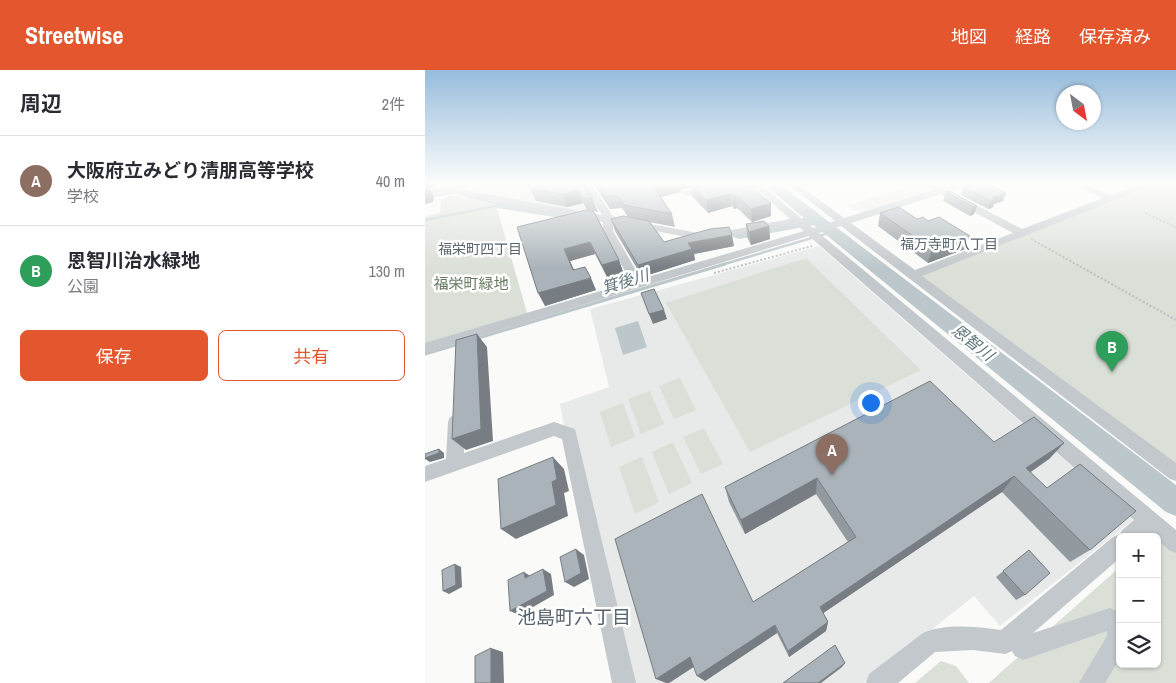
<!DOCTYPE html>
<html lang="ja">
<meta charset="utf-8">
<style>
:root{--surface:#fff;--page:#f7f7f7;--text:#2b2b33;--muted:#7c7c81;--line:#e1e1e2;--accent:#e4572e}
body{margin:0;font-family:"Archivo Narrow","Noto Sans JP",sans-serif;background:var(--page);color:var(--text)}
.controls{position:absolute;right:15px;bottom:15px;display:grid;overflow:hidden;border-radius:8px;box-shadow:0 1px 4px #0004}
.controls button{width:45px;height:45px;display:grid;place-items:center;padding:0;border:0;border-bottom:1px solid var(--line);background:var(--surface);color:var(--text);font:25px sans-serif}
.compass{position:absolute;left:631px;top:15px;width:45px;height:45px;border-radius:50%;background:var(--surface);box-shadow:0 1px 4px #0004;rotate:148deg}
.you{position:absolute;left:445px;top:332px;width:18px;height:18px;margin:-12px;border:4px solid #fff;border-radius:50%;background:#1a73e8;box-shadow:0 0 0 8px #1a73e833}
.badge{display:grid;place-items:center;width:32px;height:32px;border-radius:50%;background:var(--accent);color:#fff;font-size:16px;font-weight:700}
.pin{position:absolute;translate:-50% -41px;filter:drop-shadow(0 1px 2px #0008)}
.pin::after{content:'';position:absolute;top:26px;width:18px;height:15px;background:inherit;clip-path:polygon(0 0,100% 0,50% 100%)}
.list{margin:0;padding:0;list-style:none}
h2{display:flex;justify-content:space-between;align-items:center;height:65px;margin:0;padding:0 20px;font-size:21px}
h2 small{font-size:16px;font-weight:400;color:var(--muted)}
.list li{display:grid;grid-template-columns:32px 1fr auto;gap:15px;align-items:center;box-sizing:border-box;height:90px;padding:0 20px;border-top:1px solid var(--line)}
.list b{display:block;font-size:19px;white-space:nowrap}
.list p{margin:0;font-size:16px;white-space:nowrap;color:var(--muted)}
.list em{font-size:16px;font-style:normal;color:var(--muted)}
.actions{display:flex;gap:10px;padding:15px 20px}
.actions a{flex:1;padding:11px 0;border:1px solid var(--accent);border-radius:8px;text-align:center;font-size:18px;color:var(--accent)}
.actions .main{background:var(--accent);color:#fff}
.icon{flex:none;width:28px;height:28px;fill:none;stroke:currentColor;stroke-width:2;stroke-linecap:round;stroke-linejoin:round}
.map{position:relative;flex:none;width:751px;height:613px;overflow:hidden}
header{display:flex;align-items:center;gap:30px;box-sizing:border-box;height:70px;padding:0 25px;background:var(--accent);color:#fff}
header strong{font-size:24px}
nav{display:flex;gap:28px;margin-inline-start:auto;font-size:18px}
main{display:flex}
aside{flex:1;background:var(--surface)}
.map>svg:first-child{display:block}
</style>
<header>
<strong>Streetwise</strong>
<nav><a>地図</a><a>経路</a><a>保存済み</a></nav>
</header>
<main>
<aside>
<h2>周辺<small>2件</small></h2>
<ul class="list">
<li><span class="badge" style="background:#8d6e63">A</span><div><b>大阪府立みどり清朋高等学校</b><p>学校</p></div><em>40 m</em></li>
<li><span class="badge" style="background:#2e9e5b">B</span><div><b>恩智川治水緑地</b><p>公園</p></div><em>130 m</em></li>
</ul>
<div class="actions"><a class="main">保存</a><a>共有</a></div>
</aside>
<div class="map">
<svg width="751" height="613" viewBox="0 0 751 613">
<rect width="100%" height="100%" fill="#fafaf8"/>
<path fill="#e8e9e9" d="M72,113H144L163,143L53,125L51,117Z
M496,113L509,121L440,144L422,136Z
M394,176L708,450L575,556L549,526L439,613H207L139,356L135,334L184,317L165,239Z"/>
<path fill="#dadfd7" d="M734,113H751V397L495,206Z
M26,125L71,135L102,243L0,274V147L15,143L16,130Z
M381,188L496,300L325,382L241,233Z
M255,308L271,340L249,349L234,316Z
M225,321L239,354L216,364L203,329Z
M198,333L210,367L186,377L175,342Z
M279,358L298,394L276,404L258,367Z
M248,372L267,413L244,424L227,382Z
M217,387L234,432L210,444L194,397Z
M732,470L751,479V613H564L695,497V594H732Z
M516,591L531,596L544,613H490Z"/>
<path fill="#bbc7cb" d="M213,251L222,277L198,285L190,258Z"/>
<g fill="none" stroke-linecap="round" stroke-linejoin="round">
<path stroke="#bbc7cb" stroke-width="2.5" d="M41,126L77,135
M0,127L26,123
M0,150L76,135
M296,195L407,162"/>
<path stroke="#bbc7cb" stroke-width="3" d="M50,269L300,194
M0,284L34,274"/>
<path fill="#bbc7cb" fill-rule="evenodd" d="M338,113H353L751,415V446L741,442L389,155L314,169L308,167L306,164L308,161L379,148Z
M77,131L155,143L160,144L162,147L160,150L155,151L72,138L70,135L72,132Z"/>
<path stroke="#bbbfc2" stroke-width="2" stroke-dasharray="2 2" stroke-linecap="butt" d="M720,143L751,157
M606,169L751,250
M289,203L387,176"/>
<path fill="#c3c8cc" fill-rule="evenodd" d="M39,113H56L34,119L177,145L158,113H166L188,147L273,163L301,161L365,149L325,113H334L388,158L410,151L362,113H371L419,148L509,120L499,113H509L518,117L532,113H544L543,115L525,121L597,159L678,128L646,113H657L686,125L718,113H730L729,115L497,206L751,393V411L745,409L416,156L394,163L751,460V483L744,480L732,470V467H728L724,463L719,467H695V488L608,563L685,538L695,543V588L680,613H654L682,566V561L598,590L590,586L587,581L580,584L548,580L510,582L473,613H441L444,604L498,563C521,553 552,557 576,560L688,467L695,464L697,460L709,450L384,166L0,283V273L206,212L178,161V152L19,122L0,126V120ZM516,124L588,163L490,200L426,153ZM188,153L273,169L301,167L371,154L379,161L216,209L188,161Z
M294,113H308L262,126L257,123L259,121Z
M31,345L37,347L39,352V383L129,352L150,359L211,613H187L137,369L129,366L0,412V396L21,389L23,352L25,347Z"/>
</g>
<path fill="#929a9f" d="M102,113H159L168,129L173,142L162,140L158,133L142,137L111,131Z
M168,113H328L329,119L346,146L327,152L312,138L309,139L307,136L283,143L267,126L266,118L259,119L255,122L236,127L247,144L250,157L224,152L239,172L309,176L269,184L270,190L217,207L190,161L186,149L203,147L197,138L185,139Z
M538,117L578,131L569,134L567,138L563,139L536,125Z
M521,122L552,136L549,144L545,146L518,131Z
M161,140L194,190L198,202L182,207L170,184L145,191L149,200L171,220L120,236Z
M455,143L492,149L540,179L503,193L453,156Z
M321,154L344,156L345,169L326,175L322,167Z
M569,372L639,373L624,389L606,402L665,480L645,492L577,422L398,543L403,552L401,561L364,587L352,563L280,611L269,597L244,613L328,532L423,472L391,424L320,464L304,432L300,417Z
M604,480L600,525L591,530L571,507Z"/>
<path fill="#777d82" d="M0,113H12L11,116L4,118L9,126L8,132L0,134Z
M242,113H287L265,114L266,118L259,119L255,122L232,128L228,116Z
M318,113H328L329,119Z
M153,120L158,133L142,137L137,124Z
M581,123L578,131L569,134L567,138L563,139L567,128Z
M305,124L307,136L283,143L281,130Z
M311,125L312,138L309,139L308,126Z
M346,133V146L327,152L326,139Z
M552,136L549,144L545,146L548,137Z
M344,156L345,169L326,175L324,162Z
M307,165L309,176L269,184L270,190L217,207L213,195L263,173Z
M545,166L540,179L503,193L507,179Z
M165,172L170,184L145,191L154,212L166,208L171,220L120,236L113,223L139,179Z
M194,190L198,202L182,207L177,195Z
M239,240L242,249L228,254L224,244Z
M52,264L62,277L68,371L41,380L27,369Z
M639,373L624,389L593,410L601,398Z
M14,379L19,383V388L5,392L0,389V388Z
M128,387L139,399L144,421L139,423L143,446L91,469L76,459L127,412Z
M589,406L577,422L394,546L395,537Z
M392,408L391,424L320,464L316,450Z
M151,479L159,485L164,509L149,517L140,512Z
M30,494L36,497L37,517L24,524L18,521Z
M118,499L126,504L129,525L94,545L85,541Z
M99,502L107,507L100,508Z
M403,552L401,561L364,587L363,581Z
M350,555L352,563L280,611L272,606Z
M66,578L78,582L79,613H66Z
M265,587L274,593L244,613H241L231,609Z
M420,593L417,597L396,613H393Z"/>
<path fill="#aab3b9" stroke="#777d82" d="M102,113H159L168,129L157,128L153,120L137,124L105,119Z
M172,113H242L228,116L247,144L199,135L193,126H180Z
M270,113H321L346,133L326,139L311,125L308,126L305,124L281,130L265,114Z
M552,113H560L581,123L567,128L570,130L566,131L538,117Z
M2,115L1,121H0V116Z
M524,121L552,136L548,137L521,122Z
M474,137L492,149L498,147L503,151L514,147L545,166L507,179L455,143Z
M161,140L169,142L194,190L177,195L165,172L139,179L148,200L160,197L166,208L113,223L92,157Z
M198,146L224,151L239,172L285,159L304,157L307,165L263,173L267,179L213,195L186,149Z
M339,151L344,156L324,162L321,154Z
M229,219L239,240L224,244L216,223Z
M52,264L56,359L27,369L31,270Z
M505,311L569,372L609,347L639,373L601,398L622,418L655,394L711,441L665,480L589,406L395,537L403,552L363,581L350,555L272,606L265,587L231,609L190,469L277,424L328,532L431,467L392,408L316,450L300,417Z
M14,379V383L0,388V384Z
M128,387L132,409L127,412L131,435L76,459L73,409Z
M151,479L156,503L140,512L135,487Z
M604,480L625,503L600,525L578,501Z
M30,494L31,515L18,521L17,500Z
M118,499L122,521L85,541L83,510L99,502L100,508Z
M410,575L420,593L393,613H358Z
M66,578V613H50V586Z"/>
<linearGradient id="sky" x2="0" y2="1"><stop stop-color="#96bcdc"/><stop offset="0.57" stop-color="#fdfdfc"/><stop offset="1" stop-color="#fdfdfc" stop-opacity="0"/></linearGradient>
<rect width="751" height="199" fill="url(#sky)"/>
<g text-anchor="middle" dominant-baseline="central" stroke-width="5" stroke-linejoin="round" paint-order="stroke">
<g font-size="14" fill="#57646e" stroke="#fff">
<text x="524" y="174">福万寺町八丁目</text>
<text x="55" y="179">福栄町四丁目</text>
</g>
<g font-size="15" fill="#687a64" stroke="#fff">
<text x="46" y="213">福栄町緑地</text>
</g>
<g font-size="16" font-style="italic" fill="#60757c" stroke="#fff">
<text transform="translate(200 211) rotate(-17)">箕後川</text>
<text transform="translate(548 272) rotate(38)">恩智川</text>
</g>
<g font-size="19" fill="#57646e" stroke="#fff">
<text x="149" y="547">池島町六丁目</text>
</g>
</g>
</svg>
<div class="controls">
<button>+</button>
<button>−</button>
<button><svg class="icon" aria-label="layers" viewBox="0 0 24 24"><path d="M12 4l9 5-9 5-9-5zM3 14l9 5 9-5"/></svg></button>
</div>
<svg class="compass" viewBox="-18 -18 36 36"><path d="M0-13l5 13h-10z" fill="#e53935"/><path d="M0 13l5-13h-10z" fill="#7c7c81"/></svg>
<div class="you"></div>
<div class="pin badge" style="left:407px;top:405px;background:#8d6e63">A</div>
<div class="pin badge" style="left:687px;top:302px;background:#2e9e5b">B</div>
</div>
</main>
